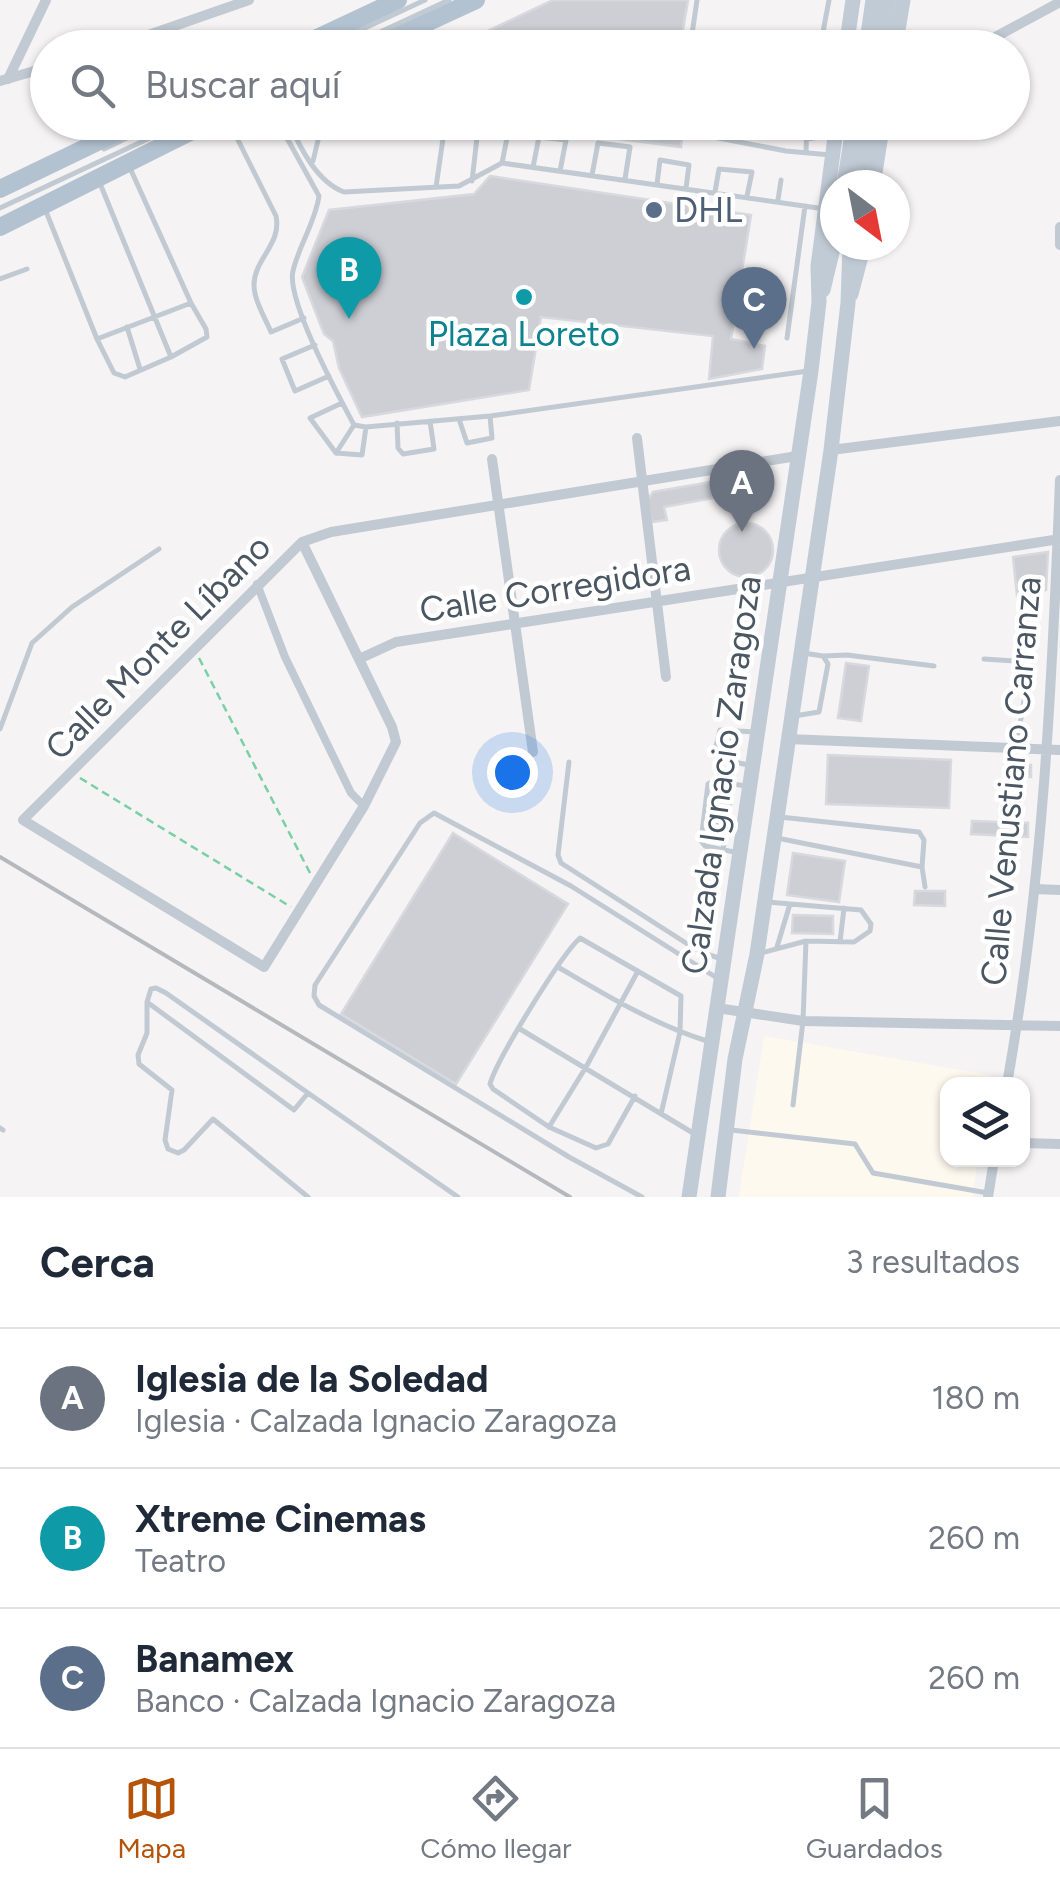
<!DOCTYPE html>
<html lang="es">
<meta charset="utf-8">
<style>
:root{--surface:#fff;--page:#f6f6f7;--text:#1f2937;--muted:#747a83;--line:#e0e1e3;--accent:#b45309}
body{margin:0;font-family:Figtree,sans-serif;background:var(--page);color:var(--text)}
.controls{position:absolute;right:30px;bottom:30px;display:grid;overflow:hidden;border-radius:20px;box-shadow:0 2px 8px #0004}
.controls button{width:90px;height:90px;display:grid;place-items:center;padding:0;border:0;border-bottom:2px solid var(--line);background:var(--surface);color:var(--text);font:50px sans-serif}
.compass{position:absolute;left:820px;top:170px;width:90px;height:90px;border-radius:50%;background:var(--surface);box-shadow:0 2px 8px #0004;rotate:148deg}
.you{position:absolute;left:512px;top:772px;width:35px;height:35px;margin:-25px;border:8px solid #fff;border-radius:50%;background:#1a73e8;box-shadow:0 0 0 15px #1a73e833}
.badge{display:grid;place-items:center;width:65px;height:65px;border-radius:50%;background:var(--accent);color:#fff;font-size:32px;font-weight:700}
.pin{position:absolute;translate:-50% -82px;filter:drop-shadow(0 2px 5px #0008)}
.pin::after{content:'';position:absolute;top:52px;width:35px;height:30px;background:inherit;clip-path:polygon(0 0,100% 0,50% 100%)}
.list{margin:0;padding:0;list-style:none}
h2{display:flex;justify-content:space-between;align-items:center;height:130px;margin:0;padding:0 40px;font-size:42px}
h2 small{font-size:32px;font-weight:400;color:var(--muted)}
.list li{display:grid;grid-template-columns:65px 1fr auto;gap:30px;align-items:center;box-sizing:border-box;height:140px;padding:0 40px;border-top:2px solid var(--line)}
.list b{display:block;font-size:38px;white-space:nowrap}
.list p{margin:0;font-size:32px;white-space:nowrap;color:var(--muted)}
.list em{font-size:32px;font-style:normal;color:var(--muted)}
.icon{flex:none;width:55px;height:55px;fill:none;stroke:currentColor;stroke-width:2;stroke-linecap:round;stroke-linejoin:round}
.map{position:relative;flex:none;width:1060px;height:1197px;overflow:hidden}
.search{position:absolute;background:var(--surface);box-shadow:0 2px 8px #0004;left:30px;right:30px;top:30px;height:110px;display:flex;align-items:center;gap:25px;box-sizing:border-box;padding:0 35px;border-radius:55px;color:var(--muted);font-size:38px}
.sheet{height:550px;background:var(--surface)}
nav{display:flex;justify-content:space-around;align-items:center;box-sizing:border-box;height:140px;border-top:2px solid var(--line);background:var(--surface);font-size:28px;color:var(--muted)}
nav a{display:grid;justify-items:center;gap:5px}
nav .on{color:var(--accent)}
.map>svg:first-child{display:block}
</style>
<div class="map">
<svg width="1060" height="1197" viewBox="0 0 1060 1197">
<rect width="100%" height="100%" fill="#f5f3f3"/>
<path fill="#fdf9ef" d="M764,1036L990,1075L988,1084H948V1160H978L972,1197H739Z"/>
<path fill="#cdcfd5" stroke="#d7d9de" stroke-width="2.5" d="M553,0H688L680,48H452Z
M492,122H683L681,147Z
M490,176L751,215L731,339L765,346L762,369L709,379L713,336L541,317L529,390L362,417L339,368L333,341L324,334L302,277L329,210L474,194Z
M711,482L713,498L664,507L667,520L652,522L648,499L653,492Z
M719 550a27 27 0 1 1 54 0a27 27 0 1 1-54 0Z
M1048,552L1046,590L1017,595L1013,557Z
M846,663L869,666L861,721L838,718Z
M828,755L951,760L949,808L826,804Z
M1005,765H1031V777H1005Z
M716,784L729,787L719,838L706,835Z
M972,821L1028,823V837L971,834Z
M453,833L568,904L456,1084L341,1014Z
M793,853L845,861L839,902L787,895Z
M915,891H945V906L914,905Z
M793,915L833,916V934L792,933Z"/>
<g fill="none" stroke-linecap="round" stroke-linejoin="round">
<path stroke="#7ad0a6" stroke-width="2.5" stroke-dasharray="8 5" stroke-linecap="butt" d="M199,658L310,873
M80,778L291,907"/>
<path stroke="#c1cad2" stroke-width="5" d="M322,48L425,0
M346,48L449,0
M690,48L697,0
M820,48L829,0
M229,122L276,216C282,244 254,259 254,285C254,300 265,318 271,332L304,318
M278,122L319,196C315,223 299,245 293,271C286,300 338,395 354,425
M289,122C300,148 317,182 344,192L459,186L502,163L825,209
M424,122L445,125L436,187
M697,122V134L786,151L831,155
M807,139L833,135
M104,149L160,122
M806,151L807,122
M313,161L321,128H379L386,122
M533,167L539,137L566,140L560,171
M592,175L598,143L630,147L625,179
M99,181L171,357
M472,181L478,129L508,133L502,163
M657,184L660,160L689,165L686,188
M715,192L719,169L752,172L747,196
M778,200L781,180
M0,208L184,122
M45,209L97,339L191,303L130,168
M0,279L27,269
M127,327L140,369
M787,338L805,206
M97,339L114,373L125,377L171,357L207,337L206,329L191,303
M315,345L282,359L295,391L329,376
M459,419L467,443L492,438L490,416
M397,423L398,448L403,454L434,449L430,421
M354,425L366,427L490,416L808,371
M354,425L336,453L362,455L366,427
M336,453L310,418L342,403
M823,656L847,655L934,666
M984,659L1031,662L1016,746
M794,716L819,712L828,664L823,656L803,653
M0,729L32,643L72,607L159,549
M729,761L734,730
M569,762L558,855L561,863L700,952L722,959
M749,765L718,759L714,754L720,730L756,732
M780,817L919,832L924,840L922,867
M777,838L922,867L925,887
M723,851L732,784
M734,852L705,846L701,841L708,784L714,781L746,786
M840,942L844,908
M777,947L790,904
M761,953L806,941L854,942L870,931L871,924L861,910L767,902
M558,967C606,995 653,1024 707,1041
M147,1002L151,989L156,988L166,993L308,1093
M520,1029L693,1133
M635,1096L608,1144L596,1148L549,1127L493,1089L490,1084C497,1059 561,955 580,938L681,996L680,1032L661,1114
M793,1105L803,1021L806,941
M549,1127L586,1067L638,971
M0,1128L3,1130
M731,1130L855,1144L873,1173L988,1193
M308,1197L213,1119L184,1150L178,1153L168,1149L165,1140L172,1090L139,1064L138,1055L147,1033V1002L294,1110L308,1093L458,1197
M642,1197L569,1157L319,1005L314,996L315,985L420,823L434,813L571,886L717,978"/>
<path stroke="#c1cad2" stroke-width="8" d="M257,584L285,657L351,793L364,806"/>
<path stroke="#c1cad2" stroke-width="10" d="M111,48L249,0
M975,48L1060,2
M8,79L46,0
M0,81L48,67
M1060,227V245
M637,438L666,677
M831,450L1060,421
M492,459L533,752
M302,542L392,727L396,742L364,806L264,967L23,820L302,542L331,532L797,456
M359,659L396,642L1060,539
M788,739L1060,750
M1035,889L1060,890
M717,1008L803,1021L1060,1026
M1007,1084C1043,882 1052,685 1060,480
M1022,1143L1060,1144
M988,1197L994,1160"/>
<path stroke="#c1cbd6" stroke-width="15" d="M846,48L853,0
M895,48L903,0
M844,185L854,122
M859,185L869,122
M873,185L883,122
M823,290L835,240
M851,294L864,245
M689,1197L811,371L819,302L818,266L837,122
M718,1197L735,1059L757,954L831,450L848,303L850,245"/>
<path stroke="#b3c2d1" stroke-width="18" d="M296,48L398,0
M372,48L476,0
M0,189L139,122
M0,227L210,122"/>
<path stroke="#b5b8bd" stroke-width="4" d="M0,857L570,1197"/>
<path stroke="#c1cbd6" stroke-width="15" d="M866,48L873,0
M881,48L888,0"/>
</g>
<circle fill="#5c6f8a" stroke="#fff" stroke-width="4" cx="654" cy="210" r="10"/>
<circle fill="#0f9aa8" stroke="#fff" stroke-width="4" cx="524" cy="297" r="10"/>
<g text-anchor="middle" dominant-baseline="central" stroke-width="9" stroke-linejoin="round" paint-order="stroke">
<g font-size="35" fill="#4e5e75" stroke="#fff" text-anchor="start">
<text x="674" y="210">DHL</text>
</g>
<g font-size="35" fill="#0d838f" stroke="#fff">
<text x="524" y="334">Plaza Loreto</text>
</g>
<g font-size="35" fill="#4a5661" stroke="#fff">
<text transform="translate(555 589) rotate(-9)">Calle Corregidora</text>
<text transform="translate(158 647) rotate(-45)">Calle Monte Líbano</text>
<text transform="translate(721 775) rotate(-82)">Calzada Ignacio Zaragoza</text>
<text transform="translate(1011 781) rotate(-85)">Calle Venustiano Carranza</text>
</g>
</g>
</svg>
<div class="controls">
<button><svg class="icon" aria-label="layers" viewBox="0 0 24 24"><path d="M12 4l9 5-9 5-9-5zM3 14l9 5 9-5"/></svg></button>
</div>
<svg class="compass" viewBox="-18 -18 36 36"><path d="M0-13l5 13h-10z" fill="#e53935"/><path d="M0 13l5-13h-10z" fill="#747a83"/></svg>
<div class="you"></div>
<div class="pin badge" style="left:742px;top:532px;background:#6b7280">A</div>
<div class="pin badge" style="left:349px;top:319px;background:#0f9aa8">B</div>
<div class="pin badge" style="left:754px;top:349px;background:#5c6f8a">C</div>
<div class="search"><svg class="icon" aria-label="search" viewBox="0 0 24 24"><circle cx="10" cy="10" r="6"/><path d="M15 15l6 6"/></svg>Buscar aquí</div>
</div>
<section class="sheet">
<h2>Cerca<small>3 resultados</small></h2>
<ul class="list">
<li><span class="badge" style="background:#6b7280">A</span><div><b>Iglesia de la Soledad</b><p>Iglesia · Calzada Ignacio Zaragoza</p></div><em>180 m</em></li>
<li><span class="badge" style="background:#0f9aa8">B</span><div><b>Xtreme Cinemas</b><p>Teatro</p></div><em>260 m</em></li>
<li><span class="badge" style="background:#5c6f8a">C</span><div><b>Banamex</b><p>Banco · Calzada Ignacio Zaragoza</p></div><em>260 m</em></li>
</ul>
</section>
<nav>
<a class="on"><svg class="icon" aria-label="map" viewBox="0 0 24 24"><path d="M3 6l6-2 6 2 6-2v14l-6 2-6-2-6 2zM9 4v14M15 6v14"/></svg>Mapa</a>
<a><svg class="icon" aria-label="directions" viewBox="0 0 24 24"><path d="M12 3l9 9-9 9-9-9zM9 14v-3h6M13 9l2 2-2 2"/></svg>Cómo llegar</a>
<a><svg class="icon" aria-label="saved" viewBox="0 0 24 24"><path d="M7 4h10v16l-5-4-5 4z"/></svg>Guardados</a>
</nav>
